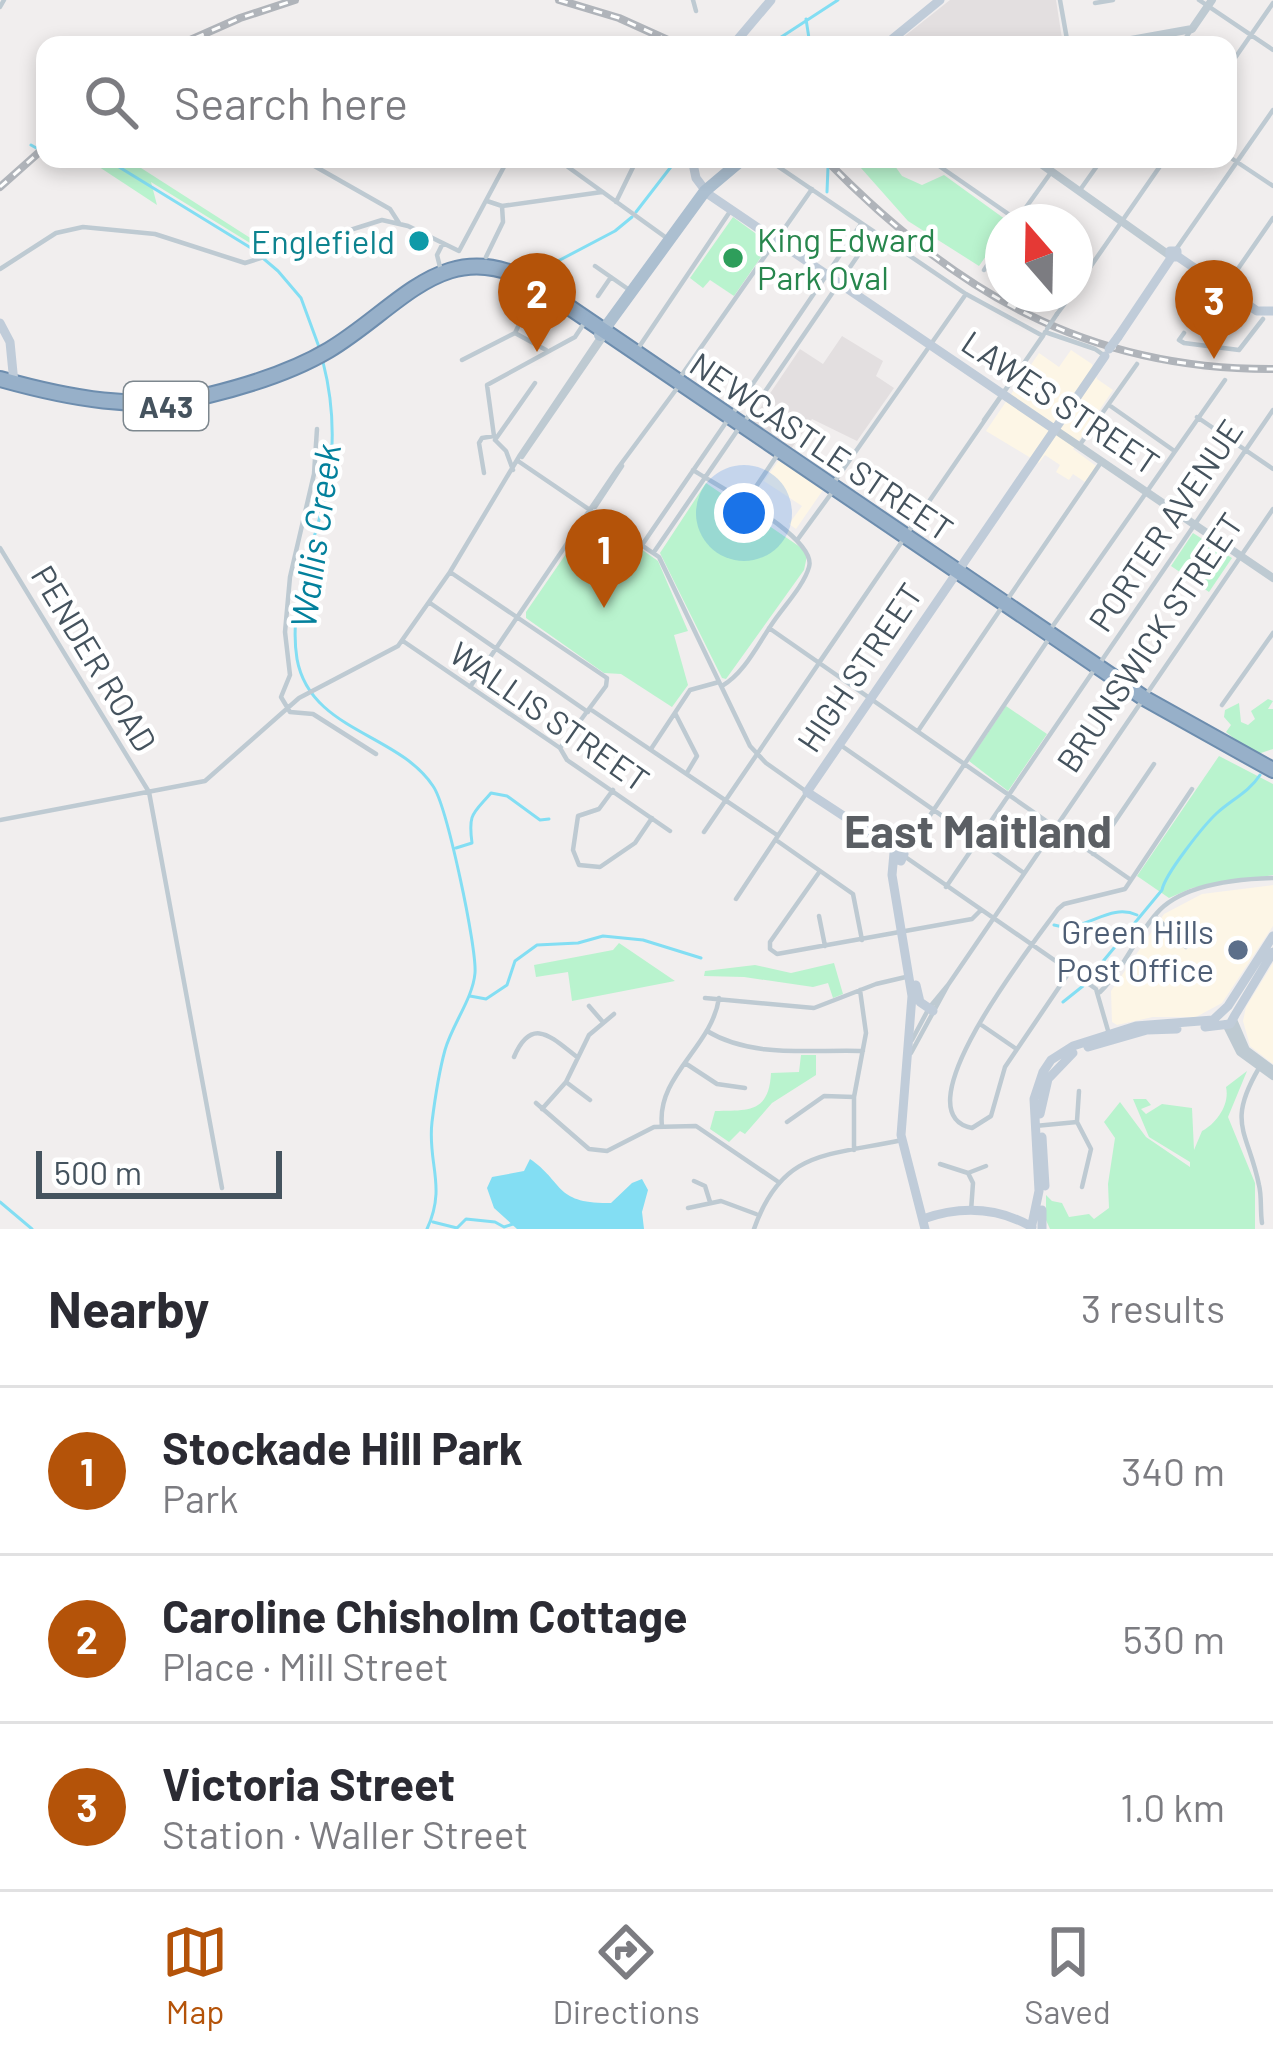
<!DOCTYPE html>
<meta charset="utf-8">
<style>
:root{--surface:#fff;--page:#f2f2f3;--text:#2b2b33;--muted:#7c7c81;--line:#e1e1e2;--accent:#b45309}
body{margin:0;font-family:Barlow,sans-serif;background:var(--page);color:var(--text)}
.compass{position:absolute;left:985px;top:204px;width:108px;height:108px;border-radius:50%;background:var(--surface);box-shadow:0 6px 18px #0003;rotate:340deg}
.scale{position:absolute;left:36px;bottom:30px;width:246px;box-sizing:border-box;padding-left:12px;border:6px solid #45535e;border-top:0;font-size:33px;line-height:42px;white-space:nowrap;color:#45535e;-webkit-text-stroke:9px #fff;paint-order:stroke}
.you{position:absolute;left:744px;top:513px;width:42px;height:42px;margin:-30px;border:9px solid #fff;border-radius:50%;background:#1a73e8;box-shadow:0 0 0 18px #1a73e833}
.badge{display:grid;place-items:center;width:78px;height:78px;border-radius:50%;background:var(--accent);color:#fff;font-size:39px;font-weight:700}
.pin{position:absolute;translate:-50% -99px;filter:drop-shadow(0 3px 6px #0008)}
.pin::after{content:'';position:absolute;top:63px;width:42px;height:36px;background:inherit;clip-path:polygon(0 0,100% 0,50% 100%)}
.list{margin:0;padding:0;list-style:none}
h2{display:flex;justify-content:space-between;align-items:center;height:156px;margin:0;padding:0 48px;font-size:51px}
h2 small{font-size:39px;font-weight:400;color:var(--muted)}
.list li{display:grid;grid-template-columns:78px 1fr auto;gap:36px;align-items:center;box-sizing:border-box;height:168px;padding:0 48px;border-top:3px solid var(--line)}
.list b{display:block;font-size:45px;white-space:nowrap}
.list p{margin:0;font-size:39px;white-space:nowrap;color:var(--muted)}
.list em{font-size:39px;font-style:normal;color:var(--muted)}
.icon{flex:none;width:66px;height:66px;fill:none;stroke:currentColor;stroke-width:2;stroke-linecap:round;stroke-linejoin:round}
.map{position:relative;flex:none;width:1273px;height:1229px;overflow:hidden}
.search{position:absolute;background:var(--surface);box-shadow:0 6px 18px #0003;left:36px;right:36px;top:36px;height:132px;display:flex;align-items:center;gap:30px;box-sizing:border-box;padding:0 42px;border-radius:24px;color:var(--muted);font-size:45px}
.sheet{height:660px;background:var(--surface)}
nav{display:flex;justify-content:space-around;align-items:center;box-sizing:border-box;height:168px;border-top:3px solid var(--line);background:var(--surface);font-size:33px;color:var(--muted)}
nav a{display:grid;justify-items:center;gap:6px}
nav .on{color:var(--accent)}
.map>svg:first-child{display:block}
</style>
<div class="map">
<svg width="1273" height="1229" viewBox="0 0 1273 1229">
<rect width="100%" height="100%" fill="#f1eeee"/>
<path fill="#fdf6e6" d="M1071,350L1092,364L1097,379L1113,390L1073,449L1096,466L1085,482L1073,474L1069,480L1056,472L1060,465L1045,455L1039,463L986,431L1039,353L1059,367Z
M779,460L823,490L796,529L789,524L802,506L764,481Z
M1273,885V926L1222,1003L1196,1017H1153L1117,1025L1112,1022L1111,991L1164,914L1202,894Z
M1273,963V1064L1250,1046L1243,1021L1246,1007Z"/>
<path fill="#e3dfe0" d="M950,0H1056L1063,45H906L901,39Z
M842,336L883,361L876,376L894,388L857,441L812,419L791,449L750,423L800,349L823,364Z"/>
<path fill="#b9f3ce" d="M87,159H127L255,241L250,243L151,182L157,205Z
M853,159H890L902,176L922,185L944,175L1009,222H1003V232L979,266L908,221Z
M733,217L770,244L734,296L710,280L703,288L690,278Z
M706,483L803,549L807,556L804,570L726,679L722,678L660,553Z
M597,518L658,561L688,631L674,635L688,685L672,707L621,674L604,673L526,618V612L590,519Z
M1193,533L1232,558L1209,592L1171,566Z
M1268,699L1273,701L1268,709H1273V749L1255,755L1226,732L1231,725L1224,717L1225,710L1239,703L1241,722L1248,725L1255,719L1251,711Z
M1006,706L1047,734L1008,791L969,761Z
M1219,756L1273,784V875L1192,888L1169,898L1137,876Z
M619,943L675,981L572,1001L568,972L536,977L534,965L613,950Z
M834,963L843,994L833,998L828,983L813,987L744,977L704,976L705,971L755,965L791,973Z
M801,1055H816V1075L772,1103L745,1134L740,1131L729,1142L710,1129L715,1111C747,1110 769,1114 771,1073L799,1072Z
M1247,1071L1228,1117L1255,1183V1229H1050L1046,1220V1195L1052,1201L1062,1203L1069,1217L1089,1214L1094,1219L1109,1208L1108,1184L1115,1138L1104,1122L1120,1102L1146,1137L1190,1167V1162L1149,1137L1133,1099H1146L1151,1105L1141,1109L1146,1114L1162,1104L1192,1108L1194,1150L1202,1131C1217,1123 1230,1104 1226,1087Z"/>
<path fill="#83def3" d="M530,1159C564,1182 554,1204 611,1203L632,1183L642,1179L648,1190L642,1212L644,1229H517L494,1208L487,1188L492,1177L524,1171Z"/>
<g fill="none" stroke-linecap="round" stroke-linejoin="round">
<path stroke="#83def3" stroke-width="3" d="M806,19L810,45
M769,45L838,0
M31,145L45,153
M106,159L251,248L278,271L301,298L319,347
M827,192L828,167
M636,212L677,159
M539,271L615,231L632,217
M323,362C331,393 334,429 331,462C325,527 286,591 297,659C310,731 398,733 433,786C447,806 477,948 475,973C473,998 452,1025 445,1050C439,1072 435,1098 432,1122C427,1163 447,1186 427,1229
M456,848L472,843C468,813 473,814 491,793L507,796L540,820L549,819
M1054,925C1085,934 1108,902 1137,915
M1090,977L1162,890C1165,874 1204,825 1217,813C1231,800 1249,792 1260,775
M470,996L486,999L507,985L515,961L537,945L578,943L603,936L643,940L701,958
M1063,1002L1083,986
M0,1202L32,1229
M433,1222L457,1228L466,1219L495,1222L504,1227L513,1224"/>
<defs>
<path id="trunk" d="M0,379C68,398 138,412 209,395C250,385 292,372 329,350C401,307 447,230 538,286L1144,698L1273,770"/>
</defs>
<use href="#trunk" stroke="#6d8dae" stroke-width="18"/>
<path stroke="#becad2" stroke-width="4.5" d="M693,0L696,11
M1060,0L1068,45
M1199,0L1273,50
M1095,3L1113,0
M0,7L4,0
M1181,45L1191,30
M1228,68L1273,3
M1228,156L1273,186
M302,159L390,209L399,223
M566,159L568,167L668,239
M767,159L966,294L1043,336
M929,159L1017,220
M1080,190L1102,159
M487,201L502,206L602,192
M616,202L637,159
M1017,220L1052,171
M1177,248L1273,110
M486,257L503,222L502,206
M595,266L628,289
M0,269L56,233L83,227L155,234L245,263L382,220L408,226L459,251L506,163L532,159
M984,270L1003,242
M441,271L437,255L443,243
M1075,289L1165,159
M1224,289L1273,218
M598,296L611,277
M1057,314L1072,294
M1045,332L1095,349L1105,356
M515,333L546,350
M1184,333L1179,340L1184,343L1239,350L1263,319
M637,350L731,210
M462,360L515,333L535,291
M681,376L812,189
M1109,405L1173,450
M733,413L861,224
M1197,417L1273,469
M984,420L1043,336
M745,421L874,232
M317,429L314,474L290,577L285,632L290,675L281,697L290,712L313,714L376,754
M495,440L535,383
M495,440L506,451L513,470
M1079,446L1137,364
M522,457L604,338
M518,461L659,557L750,746L766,763L807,792L736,899
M693,470C717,486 818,538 809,567C804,585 785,605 774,621C759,642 745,673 722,686
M484,473L479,443L482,438L494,436L487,385L575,337L583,325
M835,481L966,294
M745,503L778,454
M595,507L622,466
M908,532L1044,334
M798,539L833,491
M642,545L727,421
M0,548L149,792L222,1188
M654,552L739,428
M450,572L607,678L606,686L560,748
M1007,600L1102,461
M430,603L588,712
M769,628L1131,880
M1050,630L1225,380
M403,641L560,748L567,760L670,831
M1100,663L1273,410
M818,664L903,540
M470,687L618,468L678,387
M1222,705L1273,633
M590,709L777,835
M675,713L697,756L688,771
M918,731L1002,607
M839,744L1024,873
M651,749L690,690L719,682
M613,790L599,809L578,816L573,850L579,865L600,867L635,843L652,818
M0,820L205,781L299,698L398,646L450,572L520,455L600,336
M704,832L879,575
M776,840L853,894L862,940
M904,854L1048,640
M1093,854L1154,764
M904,856L1096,989L1109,1034
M820,871L770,942V949L777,954L972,919L981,910
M946,887L1094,670
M819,916L825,946
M1156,917L1186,947
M1070,971L1005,1067L991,1116L972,1128C897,1113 1037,939 1058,909L1064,904L1125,889L1192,789
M1100,992C1123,970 1135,938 1156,914C1181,884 1236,879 1273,878
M705,998L814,1008L876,984L910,976
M589,1006L602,1021
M980,1024L1015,1048
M707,1031C753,1059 813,1049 863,1051
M912,1040L929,1008L948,985
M911,1053L948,985L1273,509
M514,1057C532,1015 552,1038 577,1057
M685,1063L717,1084L745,1088
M1259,1068C1226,1124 1248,1131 1259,1185C1262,1197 1260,1210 1262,1223
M566,1082L590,1100
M536,1103L589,1149L607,1151L654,1127L696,1126L777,1181
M542,1109L566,1082L589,1035L614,1014
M1077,1121L1079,1091
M787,1122L824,1096L854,1097
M662,1126C656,1076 712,1047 719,998
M1035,1126L1077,1122L1091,1149L1082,1187
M854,1150V1097L866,1033L860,990
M940,1164L968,1173
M694,1181L705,1186L710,1202
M688,1208L721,1201L756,1214
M971,1211L973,1183L968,1173L986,1166
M754,1229C782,1149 828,1156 902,1140"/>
<path stroke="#becad2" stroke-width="8" d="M1103,45L1192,29L1212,0
M1034,159L1169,255
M1054,429L1273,578
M1234,1022L1246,1050L1273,1070
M1226,1024L1240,1052L1273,1076"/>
<path stroke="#c0ccd9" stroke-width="9" d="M733,45L771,0
M885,45L940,0
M692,159L696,178L708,194L1054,429
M1170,251H1177V257H1170Z
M1177,256L1257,311H1273
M0,323L10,342L14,383
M1118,337L1171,258
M897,851L807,792L1105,356
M894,858L901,861L904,854L899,850L894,853L892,875L912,996L901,1135L925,1229
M916,985L920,1002L933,1011
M1235,1015L1273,952
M1205,1027L1230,1024L1235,1015
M1088,1047L1147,1030L1177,1029
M1040,1114L1048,1079L1073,1053
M1042,1137L1045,1186
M1042,1210V1229
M923,1219C960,1206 997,1207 1032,1227
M1031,1229L1039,1191L1034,1099L1043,1072L1051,1060L1073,1046L1136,1026L1213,1020L1228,1006L1273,936"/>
<path stroke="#acbfd0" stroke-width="12" d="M600,335L705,191L743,159"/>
<use href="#trunk" stroke="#97b0c9" stroke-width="14"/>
<defs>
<path id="rail" d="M559,0L619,18L679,45
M179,45L240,18L295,0
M825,159C952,290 1085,370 1273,369
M0,187L45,147"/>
</defs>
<use href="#rail" stroke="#b0b4ba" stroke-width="8"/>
<use href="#rail" stroke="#fff" stroke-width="3" stroke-dasharray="9" stroke-linecap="butt"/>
<path stroke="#becad2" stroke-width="4.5" d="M1047,329L1057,314"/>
<path stroke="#c0ccd9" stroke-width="9" d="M1109,349L1118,337"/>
</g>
<circle fill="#0f9aa8" stroke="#fff" stroke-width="4.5" cx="419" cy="241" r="12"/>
<circle fill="#2e9e5b" stroke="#fff" stroke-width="4.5" cx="733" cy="258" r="12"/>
<circle fill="#5c6f8a" stroke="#fff" stroke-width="4.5" cx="1238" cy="950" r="12"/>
<g text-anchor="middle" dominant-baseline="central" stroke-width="9" stroke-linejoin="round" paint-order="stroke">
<rect fill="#fff" stroke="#7d878e" stroke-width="3" x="124" y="382" width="84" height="48" rx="9"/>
<g font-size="30" font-weight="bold" fill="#45535e">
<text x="166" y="406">A43</text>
</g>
<g font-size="33" fill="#27864d" stroke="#fff" text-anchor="start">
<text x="757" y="239">King Edward<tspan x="757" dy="38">Park Oval</tspan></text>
</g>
<g font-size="33" fill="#0d838f" stroke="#fff" text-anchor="end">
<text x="395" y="241">Englefield</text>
</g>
<g font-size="33" fill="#45535e" stroke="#fff">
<text transform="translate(1061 402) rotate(34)">LAWES STREET</text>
<text transform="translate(822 446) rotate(34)">NEWCASTLE STREET</text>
<text transform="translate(1165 525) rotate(-56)">PORTER AVENUE</text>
<text transform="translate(1149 642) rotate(-56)">BRUNSWICK STREET</text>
<text transform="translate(95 658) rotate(59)">PENDER ROAD</text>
<text transform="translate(859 667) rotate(-56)">HIGH STREET</text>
<text transform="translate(550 716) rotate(35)">WALLIS STREET</text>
</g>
<g font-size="33" fill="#4e5e75" stroke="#fff" text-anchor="end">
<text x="1214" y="931">Green Hills<tspan x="1214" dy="38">Post Office</tspan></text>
</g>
<g font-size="36" font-style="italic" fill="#03809c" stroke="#fff">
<text transform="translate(314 536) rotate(-82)">Wallis Creek</text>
</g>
<g font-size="45" font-weight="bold" fill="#5b5f64" stroke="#fff">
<text x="978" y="830">East Maitland</text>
</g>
</g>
</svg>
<svg class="compass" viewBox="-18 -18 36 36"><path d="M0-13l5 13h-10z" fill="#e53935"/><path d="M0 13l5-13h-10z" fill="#7c7c81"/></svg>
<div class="scale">500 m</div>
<div class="you"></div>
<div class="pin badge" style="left:604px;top:608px">1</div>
<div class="pin badge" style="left:537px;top:352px">2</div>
<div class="pin badge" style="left:1214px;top:359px">3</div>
<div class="search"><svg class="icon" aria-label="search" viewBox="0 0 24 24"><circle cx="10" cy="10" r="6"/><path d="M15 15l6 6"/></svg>Search here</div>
</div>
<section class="sheet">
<h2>Nearby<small>3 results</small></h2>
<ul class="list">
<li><span class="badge">1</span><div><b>Stockade Hill Park</b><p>Park</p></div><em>340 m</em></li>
<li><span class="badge">2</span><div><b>Caroline Chisholm Cottage</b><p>Place · Mill Street</p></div><em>530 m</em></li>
<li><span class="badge">3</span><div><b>Victoria Street</b><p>Station · Waller Street</p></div><em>1.0 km</em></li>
</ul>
</section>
<nav>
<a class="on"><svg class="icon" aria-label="map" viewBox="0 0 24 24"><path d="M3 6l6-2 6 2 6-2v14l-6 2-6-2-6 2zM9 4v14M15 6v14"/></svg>Map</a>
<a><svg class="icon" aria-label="directions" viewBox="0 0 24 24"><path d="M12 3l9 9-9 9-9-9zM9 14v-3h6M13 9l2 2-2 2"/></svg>Directions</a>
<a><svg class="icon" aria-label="saved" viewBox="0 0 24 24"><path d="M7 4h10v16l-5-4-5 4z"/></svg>Saved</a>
</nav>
